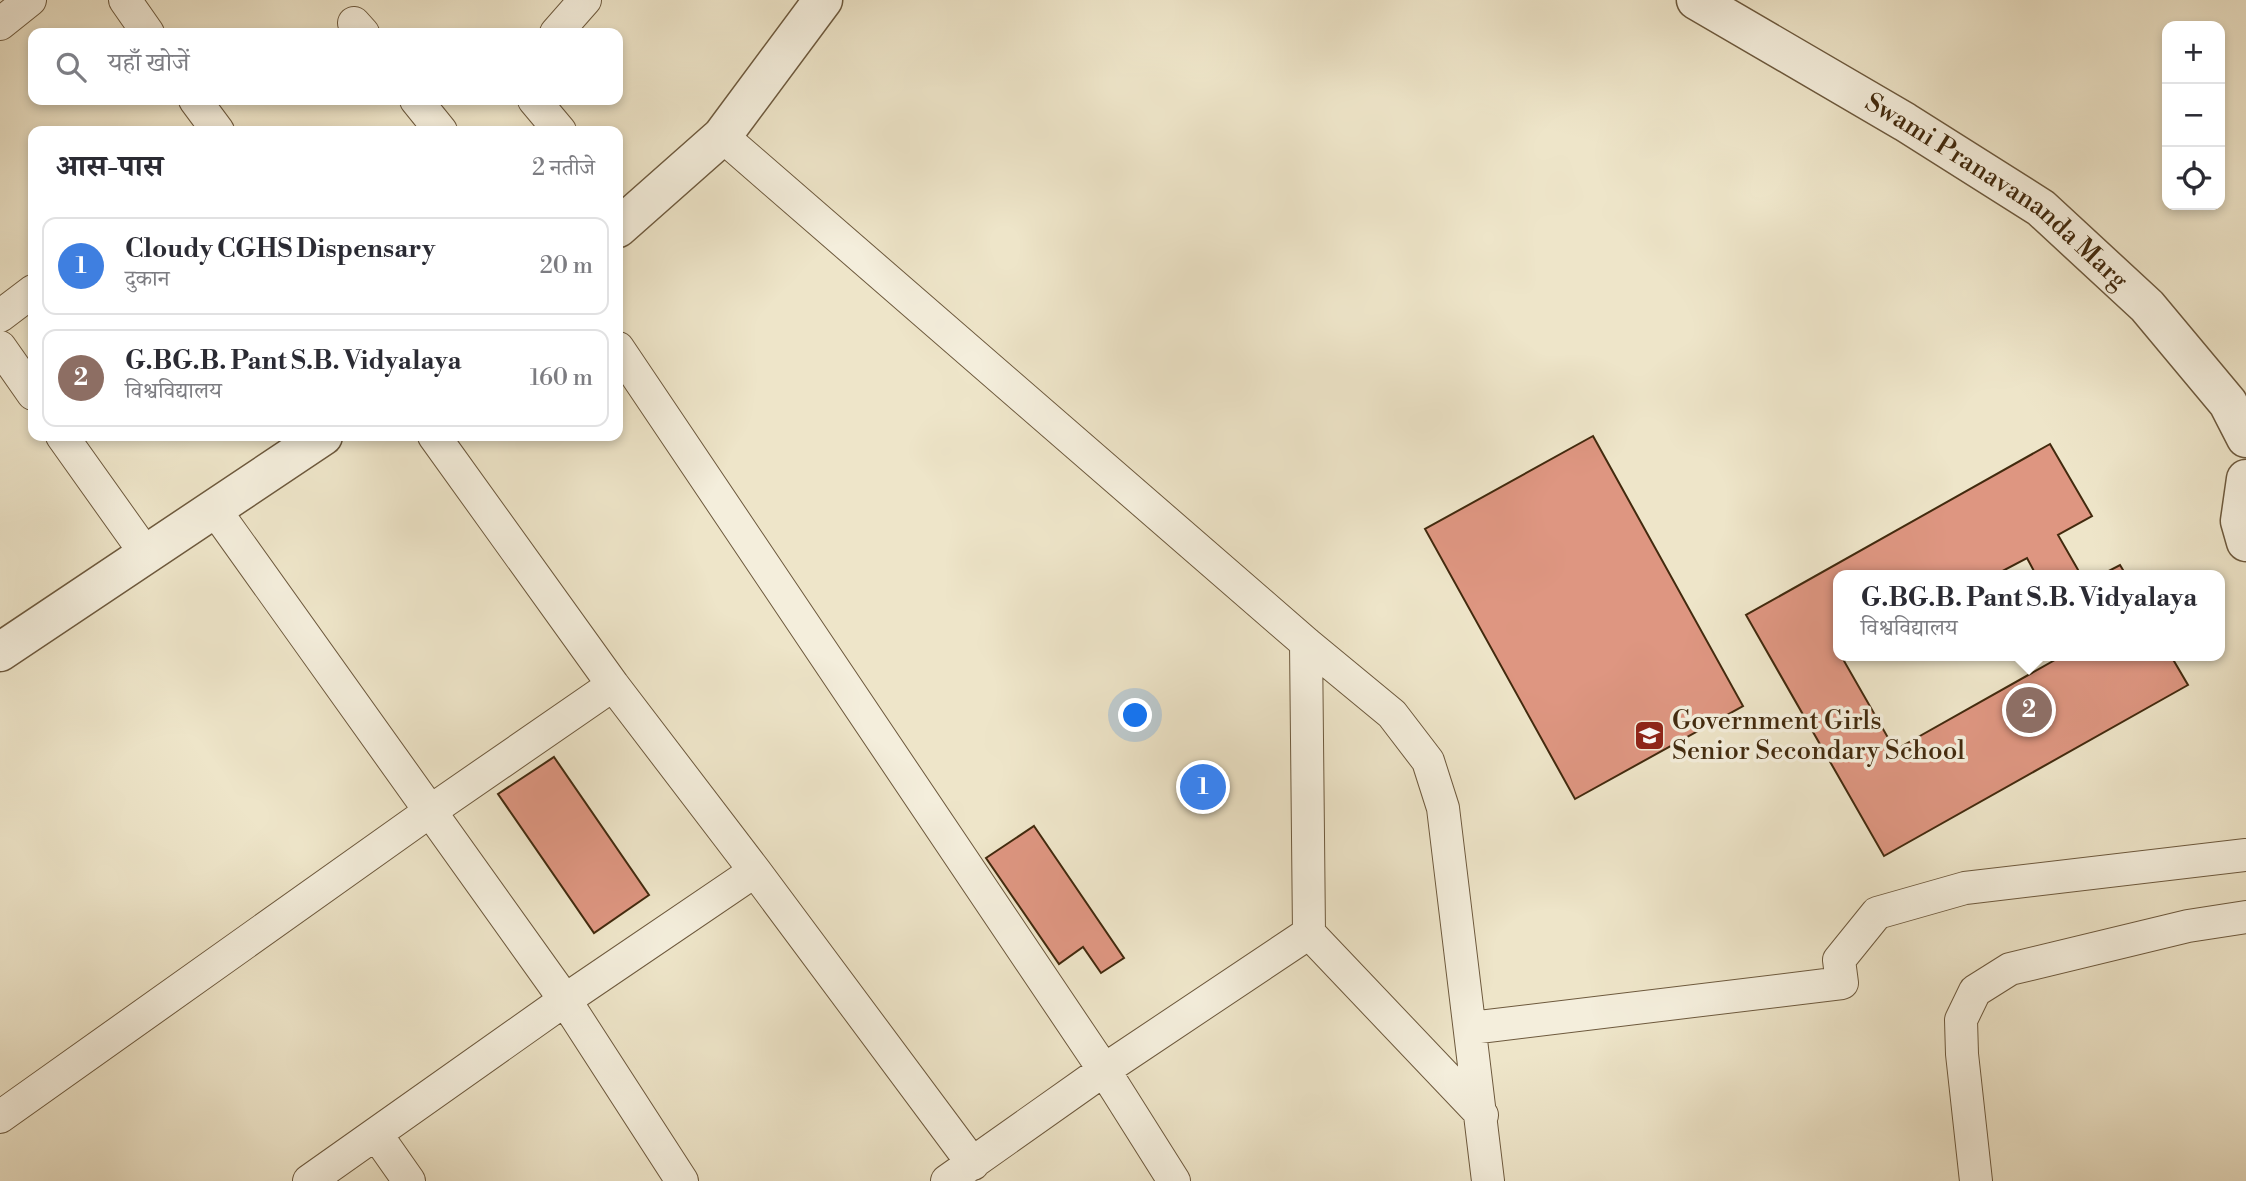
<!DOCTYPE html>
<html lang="hi">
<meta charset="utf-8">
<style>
:root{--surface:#fff;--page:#f7f7f7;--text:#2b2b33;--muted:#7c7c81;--line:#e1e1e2;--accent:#8f2418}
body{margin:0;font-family:"Libre Bodoni","Noto Serif Devanagari",serif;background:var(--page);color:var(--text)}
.controls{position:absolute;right:21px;top:21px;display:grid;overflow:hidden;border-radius:14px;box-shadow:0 4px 10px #0003}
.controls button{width:63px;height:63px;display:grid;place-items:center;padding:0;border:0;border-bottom:2px solid var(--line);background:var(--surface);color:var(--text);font:35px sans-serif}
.you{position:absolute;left:1136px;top:716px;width:24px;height:24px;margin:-18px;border:5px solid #fff;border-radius:50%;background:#1a73e8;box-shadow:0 0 0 10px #1a73e833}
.badge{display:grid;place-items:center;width:46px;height:46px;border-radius:50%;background:var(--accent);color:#fff;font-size:23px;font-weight:700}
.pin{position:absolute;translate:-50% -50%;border:4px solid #fff;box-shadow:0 2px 7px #0006}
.popup{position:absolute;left:1833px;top:570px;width:392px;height:91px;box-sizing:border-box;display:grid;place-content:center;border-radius:14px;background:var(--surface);filter:drop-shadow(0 2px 5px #0005);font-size:23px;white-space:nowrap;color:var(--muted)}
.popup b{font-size:26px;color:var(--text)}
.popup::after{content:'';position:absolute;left:50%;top:100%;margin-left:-14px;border:14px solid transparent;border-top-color:var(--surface)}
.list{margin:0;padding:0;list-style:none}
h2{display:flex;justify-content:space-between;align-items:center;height:91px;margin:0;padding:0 28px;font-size:30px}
h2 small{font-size:23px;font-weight:400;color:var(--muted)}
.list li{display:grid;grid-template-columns:46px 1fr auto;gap:21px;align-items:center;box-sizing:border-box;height:98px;margin:0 14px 14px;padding:0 14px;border:2px solid var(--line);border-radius:14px}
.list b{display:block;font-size:26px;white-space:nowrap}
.list p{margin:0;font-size:23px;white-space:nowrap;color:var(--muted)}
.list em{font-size:23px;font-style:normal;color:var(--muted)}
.icon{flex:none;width:38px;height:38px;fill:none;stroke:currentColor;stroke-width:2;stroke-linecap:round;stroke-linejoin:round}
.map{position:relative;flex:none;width:2246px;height:1181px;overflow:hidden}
.search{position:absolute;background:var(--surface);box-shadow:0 4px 10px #0003;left:28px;top:28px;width:595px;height:77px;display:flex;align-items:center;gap:18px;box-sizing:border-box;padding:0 24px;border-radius:14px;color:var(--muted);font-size:26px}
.panel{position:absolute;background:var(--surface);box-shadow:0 4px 10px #0003;left:28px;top:126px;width:595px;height:315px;border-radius:14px}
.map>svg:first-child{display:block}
</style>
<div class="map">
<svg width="2246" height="1181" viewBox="0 0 2246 1181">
<rect width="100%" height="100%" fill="#eee5c9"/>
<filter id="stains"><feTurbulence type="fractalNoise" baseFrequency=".00286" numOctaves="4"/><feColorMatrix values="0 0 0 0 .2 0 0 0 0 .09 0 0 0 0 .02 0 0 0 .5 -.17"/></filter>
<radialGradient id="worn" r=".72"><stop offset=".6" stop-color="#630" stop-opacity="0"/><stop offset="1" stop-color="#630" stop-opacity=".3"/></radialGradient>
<path fill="#de9681" stroke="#422a0e" stroke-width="2" d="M1593,436L1743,706L1575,799L1425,529Z
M2050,444L2092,516L2058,535L2081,575H2036L2027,558L1995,575H1838V656H1853L1844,661L1895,750L2062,656H2171L2188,685L1884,856L1746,615Z
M2120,565L2126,575H2101Z
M554,757L649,895L594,933L498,794Z
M1034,826L1124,958L1101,973L1083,947L1059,964L986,858Z"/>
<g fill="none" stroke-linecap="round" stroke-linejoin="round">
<defs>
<path id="minor" d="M125,0L148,33
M354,23L363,33
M0,24L30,0
M556,33L585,0
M195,100L218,131
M416,100L441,131
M534,100L560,131
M722,136L1306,643L1392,714L1428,761L1443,808L1488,1181
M0,316L33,291
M0,347L33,394
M618,348L1104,1070L1174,1181
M62,436L146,554
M434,436L613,685L755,871L973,1164
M215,510L565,1000L682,1181
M1306,643L1309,933L1482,1115
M1471,1028L1842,983L1839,960L1877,913L1965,888L2246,855
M0,1117L429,812L613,685
M376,1134L409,1181
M309,1181L565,1000L755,871
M947,1181L1104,1070L1309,933
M1976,1181L1962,1054L1961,1020L1975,991L2010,969L2188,926L2246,917"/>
<g id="tertiary">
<path id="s1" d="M1696,0L1905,122L2041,208L2147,306L2228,403L2246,438"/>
<path d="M618,228L722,136L823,0"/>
<path d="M2246,479L2240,521L2246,542"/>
<path d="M0,652L323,436"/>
</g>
</defs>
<use href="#minor" stroke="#6d593d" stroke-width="34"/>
<use href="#tertiary" stroke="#6d593d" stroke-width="41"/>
<use href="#minor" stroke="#f4eedc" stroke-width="32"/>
<use href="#tertiary" stroke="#f4eedc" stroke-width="38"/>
</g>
<defs>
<symbol id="university-square" viewBox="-11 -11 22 22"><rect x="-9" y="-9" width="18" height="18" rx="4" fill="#8f2418" stroke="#f4eedc"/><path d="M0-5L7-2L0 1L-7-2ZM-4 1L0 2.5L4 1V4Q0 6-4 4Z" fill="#fff"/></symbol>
</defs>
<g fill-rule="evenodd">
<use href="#university-square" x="1632" y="718" width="35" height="35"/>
</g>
<g text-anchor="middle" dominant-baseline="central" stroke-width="7" stroke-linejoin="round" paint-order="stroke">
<g font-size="26" fill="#422a0e" stroke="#f4eedc">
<text stroke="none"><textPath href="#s1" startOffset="357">Swami Pranavananda Marg</textPath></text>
</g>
<g font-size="26" fill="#422a0e" stroke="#f4eedc" text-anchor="start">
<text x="1672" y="721">Government Girls<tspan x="1672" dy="30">Senior Secondary School</tspan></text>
</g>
</g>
<rect width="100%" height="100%" filter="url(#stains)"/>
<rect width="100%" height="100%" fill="url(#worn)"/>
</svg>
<div class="controls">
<button>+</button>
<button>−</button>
<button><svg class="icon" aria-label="locate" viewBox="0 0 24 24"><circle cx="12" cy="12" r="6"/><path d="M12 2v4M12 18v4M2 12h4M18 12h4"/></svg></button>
</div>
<div class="you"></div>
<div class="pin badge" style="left:1203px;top:787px;background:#3f7fe0">1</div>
<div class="pin badge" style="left:2029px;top:710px;background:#8d6e63">2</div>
<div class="popup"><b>G.BG.B. Pant S.B. Vidyalaya</b>विश्वविद्यालय</div>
<div class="search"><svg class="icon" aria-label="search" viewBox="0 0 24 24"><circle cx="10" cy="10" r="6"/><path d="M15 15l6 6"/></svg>यहाँ खोजें</div>
<section class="panel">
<h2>आस-पास<small>2 नतीजे</small></h2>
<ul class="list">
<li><span class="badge" style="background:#3f7fe0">1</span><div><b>Cloudy CGHS Dispensary</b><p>दुकान</p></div><em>20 m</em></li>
<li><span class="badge" style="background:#8d6e63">2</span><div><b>G.BG.B. Pant S.B. Vidyalaya</b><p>विश्वविद्यालय</p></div><em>160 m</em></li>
</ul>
</section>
</div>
